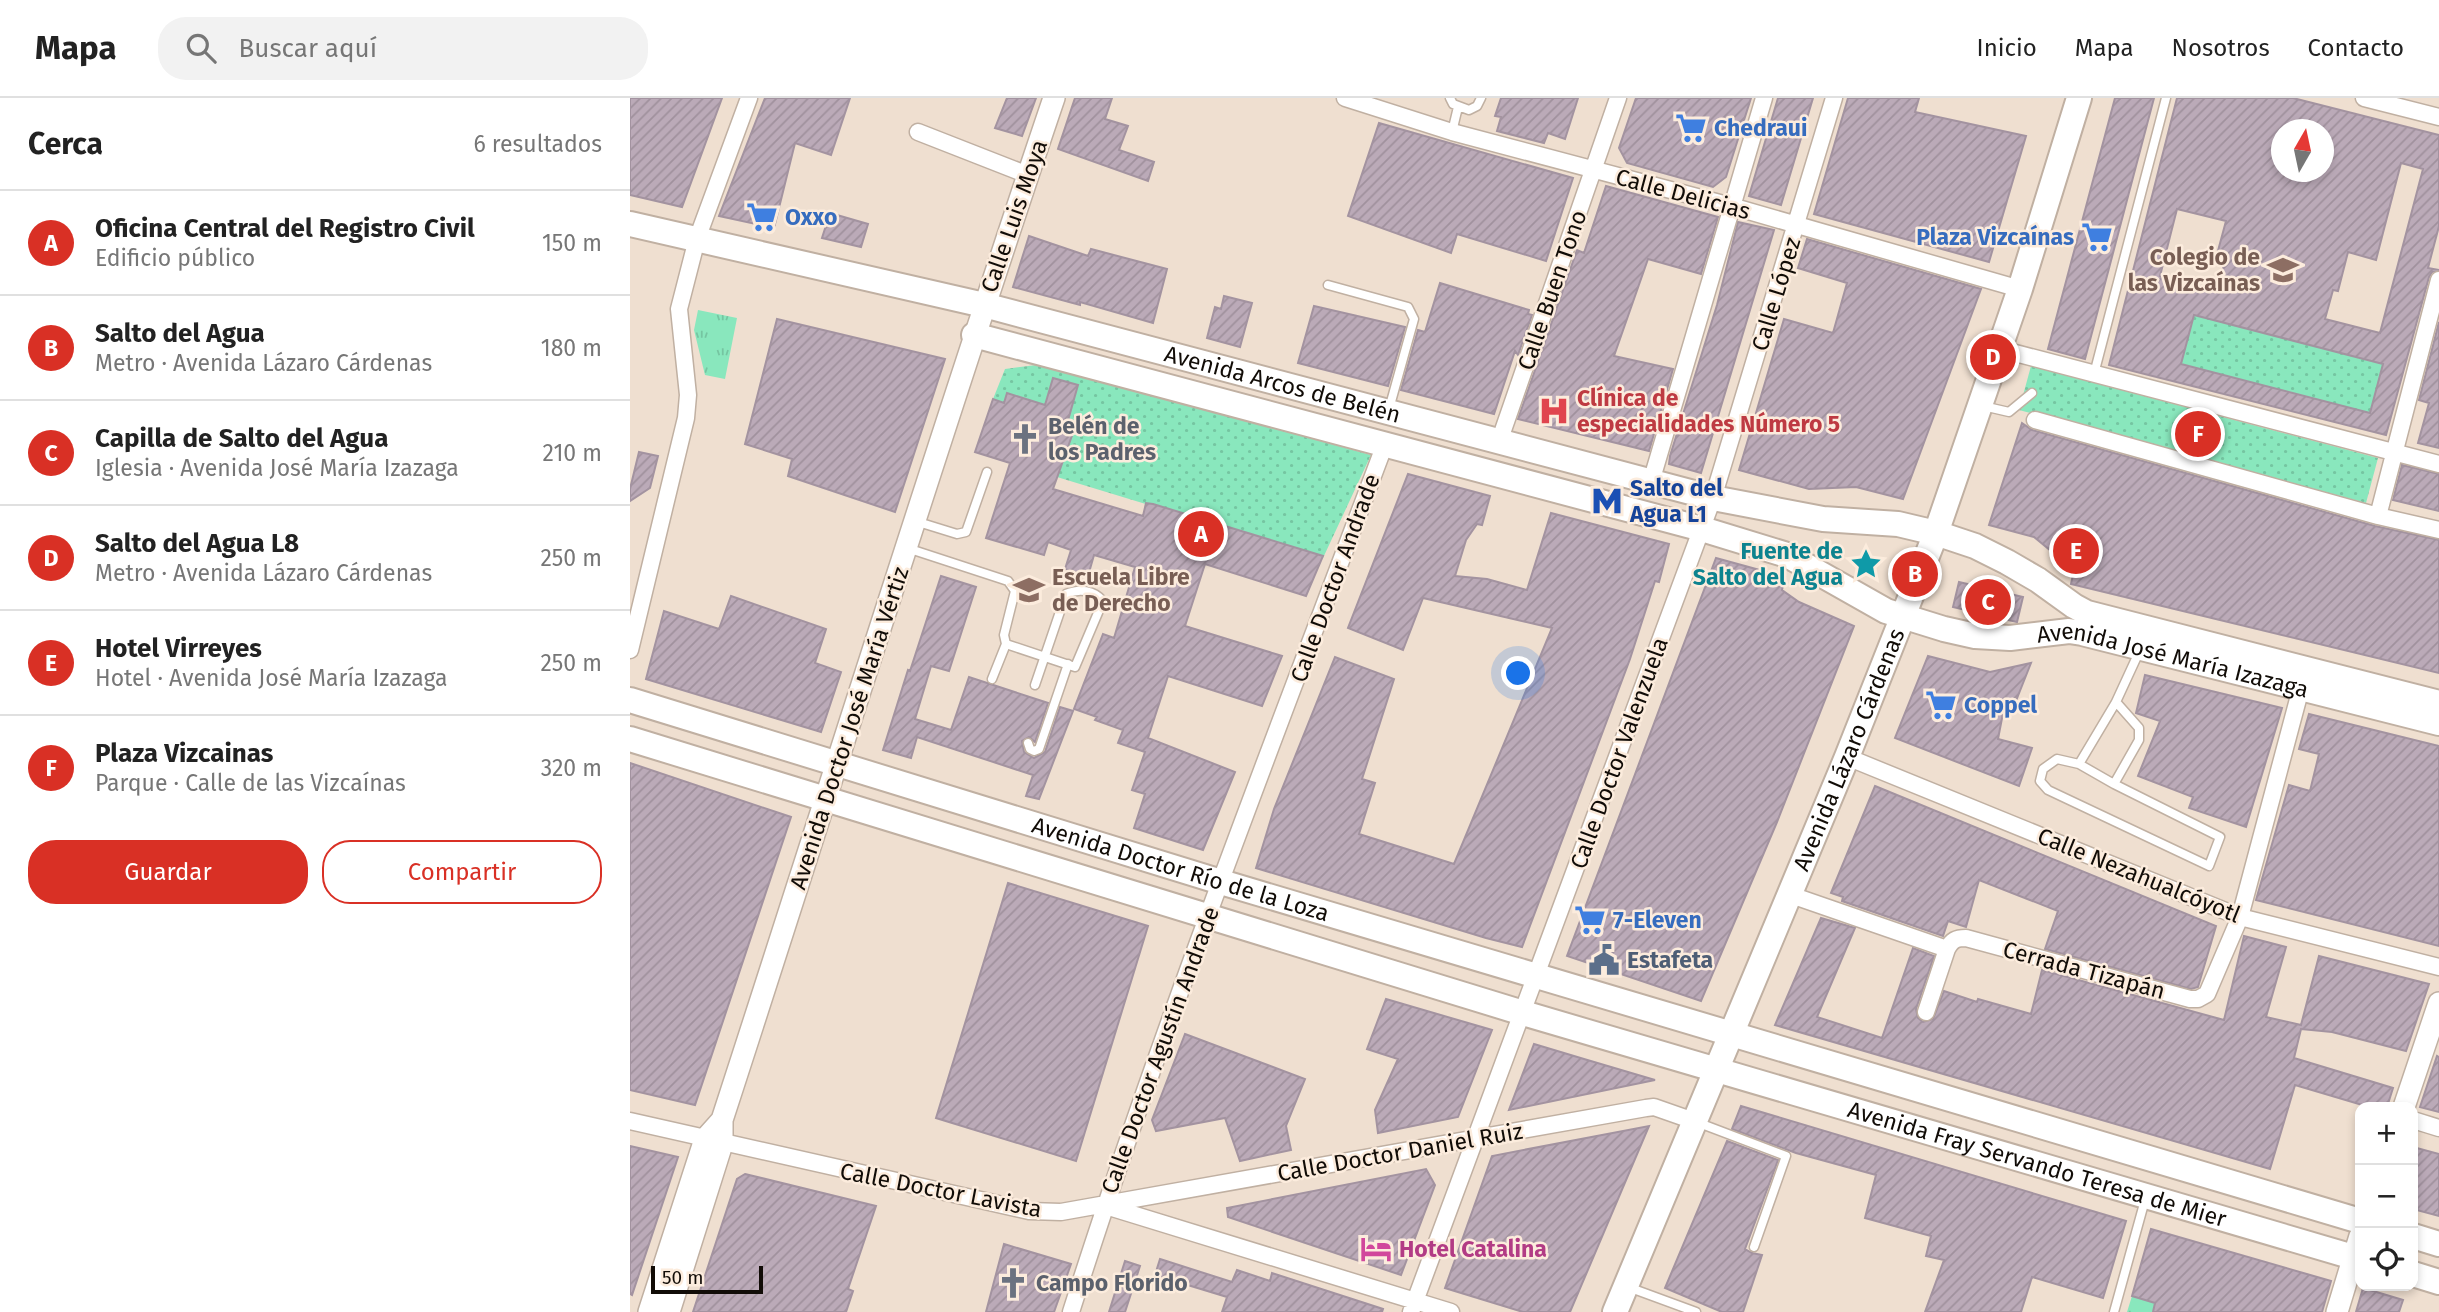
<!DOCTYPE html>
<html lang="es">
<meta charset="utf-8">
<style>
:root{--surface:#fff;--page:#f2f2f2;--text:#222;--muted:#767676;--line:#e0e0e0;--accent:#d93025}
body{margin:0;font-family:"Fira Sans",sans-serif;background:var(--page);color:var(--text)}
.controls{position:absolute;right:21px;bottom:21px;display:grid;overflow:hidden;border-radius:14px;box-shadow:0 4px 10px #0003}
.controls button{width:63px;height:63px;display:grid;place-items:center;padding:0;border:0;border-bottom:2px solid var(--line);background:var(--surface);color:var(--text);font:35px sans-serif}
.compass{position:absolute;left:1641px;top:21px;width:63px;height:63px;border-radius:50%;background:var(--surface);box-shadow:0 4px 10px #0003;rotate:9deg}
.scale{position:absolute;left:21px;bottom:18px;width:112px;box-sizing:border-box;padding-left:7px;border:4px solid #110c07;border-top:0;font-size:19px;line-height:24px;white-space:nowrap;color:#110c07;-webkit-text-stroke:5px #fcecdd;paint-order:stroke}
.you{position:absolute;left:889px;top:576px;width:24px;height:24px;margin:-18px;border:5px solid #fff;border-radius:50%;background:#1a73e8;box-shadow:0 0 0 10px #1a73e833}
.badge{display:grid;place-items:center;width:46px;height:46px;border-radius:50%;background:var(--accent);color:#fff;font-size:23px;font-weight:700}
.pin{position:absolute;translate:-50% -50%;border:4px solid #fff;box-shadow:0 2px 7px #0006}
.list{margin:0;padding:0;list-style:none}
h2{display:flex;justify-content:space-between;align-items:center;height:91px;margin:0;padding:0 28px;font-size:30px}
h2 small{font-size:23px;font-weight:400;color:var(--muted)}
.list li{display:grid;grid-template-columns:46px 1fr auto;gap:21px;align-items:center;box-sizing:border-box;height:105px;padding:0 28px;border-top:2px solid var(--line)}
.list b{display:block;font-size:26px;white-space:nowrap}
.list p{margin:0;font-size:23px;white-space:nowrap;color:var(--muted)}
.list em{font-size:23px;font-style:normal;color:var(--muted)}
.actions{display:flex;gap:14px;padding:21px 28px}
.actions a{flex:1;padding:16px 0;border:2px solid var(--accent);border-radius:28px;text-align:center;font-size:24px;color:var(--accent)}
.actions .main{background:var(--accent);color:#fff}
.icon{flex:none;width:38px;height:38px;fill:none;stroke:currentColor;stroke-width:2;stroke-linecap:round;stroke-linejoin:round}
.map{position:relative;flex:none;width:1809px;height:1214px;overflow:hidden}
header{display:flex;align-items:center;gap:42px;box-sizing:border-box;height:98px;padding:0 35px;background:var(--surface);border-bottom:2px solid var(--line)}
header strong{font-size:33px}
nav{display:flex;gap:38px;margin-inline-start:auto;font-size:24px}
.search{width:490px;height:63px;background:var(--page);display:flex;align-items:center;gap:18px;box-sizing:border-box;padding:0 24px;border-radius:28px;color:var(--muted);font-size:26px}
main{display:flex}
aside{flex:1;background:var(--surface)}
.map>svg:first-child{display:block}
</style>
<header>
<strong>Mapa</strong>
<div class="search"><svg class="icon" aria-label="search" viewBox="0 0 24 24"><circle cx="10" cy="10" r="6"/><path d="M15 15l6 6"/></svg>Buscar aquí</div>
<nav><a>Inicio</a><a>Mapa</a><a>Nosotros</a><a>Contacto</a></nav>
</header>
<main>
<aside>
<h2>Cerca<small>6 resultados</small></h2>
<ul class="list">
<li><span class="badge">A</span><div><b>Oficina Central del Registro Civil</b><p>Edificio público</p></div><em>150 m</em></li>
<li><span class="badge">B</span><div><b>Salto del Agua</b><p>Metro · Avenida Lázaro Cárdenas</p></div><em>180 m</em></li>
<li><span class="badge">C</span><div><b>Capilla de Salto del Agua</b><p>Iglesia · Avenida José María Izazaga</p></div><em>210 m</em></li>
<li><span class="badge">D</span><div><b>Salto del Agua L8</b><p>Metro · Avenida Lázaro Cárdenas</p></div><em>250 m</em></li>
<li><span class="badge">E</span><div><b>Hotel Virreyes</b><p>Hotel · Avenida José María Izazaga</p></div><em>250 m</em></li>
<li><span class="badge">F</span><div><b>Plaza Vizcainas</b><p>Parque · Calle de las Vizcaínas</p></div><em>320 m</em></li>
</ul>
<div class="actions"><a class="main">Guardar</a><a>Compartir</a></div>
</aside>
<div class="map">
<svg width="1809" height="1214" viewBox="0 0 1809 1214">
<defs>
<pattern id="grass-tufts" width="24" height="20" patternUnits="userSpaceOnUse" patternTransform="scale(1.75)"><rect width="24" height="20" fill="#89e7bd"/><path d="M3 7l-1-3M5 7V3M7 7l1-3M15 17l-1-3M17 17v-4M19 17l1-3" fill="none" stroke="#75c5a1"/></pattern>
<pattern id="park-dots" width="8" height="8" patternUnits="userSpaceOnUse" patternTransform="scale(1.75)"><rect width="8" height="8" fill="#89e7bd"/><path d="M2 2h.1M6 6h.1" fill="none" stroke="#75c5a1" stroke-width="1.8" stroke-linecap="round"/></pattern>
<pattern id="building-hatch" width="6" height="6" patternUnits="userSpaceOnUse" patternTransform="scale(1.75)"><rect width="6" height="6" fill="#bbaab8"/><path d="M-1 1l2-2M0 6l6-6M5 7l2-2" fill="none" stroke="#a0919d"/></pattern>
</defs>
<rect width="100%" height="100%" fill="#efdfd0"/>
<path fill="url(#grass-tufts)" d="M68,212L107,220L95,281L75,277L64,232Z
M1502,1198L1525,1205L1523,1214H1497Z"/>
<path fill="url(#park-dots)" d="M1564,217L1753,266L1740,315L1551,266Z
M414,266L741,357L693,460L427,379L445,329L437,326L423,280L411,318L398,301L377,295L374,305L363,301L375,271Z
M1401,268L1748,360L1736,405L1389,312Z"/>
<path fill="url(#building-hatch)" stroke="#a393a0" stroke-width="2" fill-rule="evenodd" d="M0,0H92L52,109L0,97Z
M135,0H220L201,57L165,45L144,130L89,118Z
M377,0H406L392,38L365,30Z
M445,0H482L475,21L498,28L489,52L524,64L518,83L428,51Z
M871,0H948L935,41L918,35L914,45L867,33L871,19L865,18Z
M1006,0H1121L1096,79L1083,89L997,65L989,50Z
M1148,0H1183L1151,107L1119,98Z
M1218,0H1289L1285,14L1396,38L1359,164L1184,116Z
M1485,0H1524L1455,261L1418,251Z
M1547,0H1663L1809,37V128L1798,170L1809,172L1802,174L1799,179L1756,337L1479,267ZM1651,32H1693V74H1651ZM1771,65L1793,71L1750,235L1695,221L1703,192L1708,193L1718,154L1746,162ZM1547,111L1596,123L1585,164L1594,166L1587,193L1530,178ZM1564,217L1753,266L1740,315L1551,266Z
M749,25L943,80L916,163L827,136L821,155L718,118Z
M976,88L1088,119L1071,176L1018,161L984,258L1043,271L1019,353L888,321L947,152L954,155Z
M200,115L238,126L231,149L192,140Z
M1108,124L1144,132L1071,375L1039,366L1040,358L1087,207Z
M399,138L458,158L461,151L537,171L523,225L450,204V207L383,189Z
M1177,141L1351,191L1273,401L1226,389L1179,391L1109,372L1154,221L1203,235L1217,185L1168,170Z
M810,185L899,212L898,216L902,217L888,257L885,253L864,316L771,292L788,232L795,234Z
M594,198L622,205L610,249L577,240L585,209L591,211Z
M684,208L775,229L758,288L668,265Z
M147,221L315,261L265,414L158,378L162,361L115,346Z
M1809,224V350L1788,345L1799,305L1789,302Z
M423,280L448,287L437,326L445,329L423,391L513,418L516,405L523,406L693,458L676,498L575,466L555,528L652,558L632,608L538,578L518,640L605,674L573,752L504,730L515,696L502,692L515,654L488,645L493,632L465,622L467,619L444,611L473,536L484,540L505,469L464,457L458,478L435,471L441,452L418,444L414,457L356,440L380,365L345,354L363,301L374,305L377,295L415,307Z
M1392,325L1402,332L1745,428L1809,442V575L1441,486L1444,472L1404,439L1359,427Z
M9,354L28,358L20,390L0,403V391Z
M1772,367L1809,376V413L1763,402Z
M778,376L860,398L852,427L847,426L836,442L825,478L857,481L897,492L921,415L1039,446L1029,484L1025,483L1000,561L892,849L856,840L626,770L644,711L705,559L764,581L732,681L745,685L729,736L824,766L922,530L793,500L773,552L718,530Z
M1086,460L1155,479L1152,492L1169,504L1224,528L1147,724L1071,903L937,858Z
M311,478L346,489L319,573L301,568L285,621L321,632L339,579L418,605L405,644L399,639L392,643L394,654L404,660L415,654L430,609L443,613L409,701L396,698L403,677L287,639L281,660L253,652L278,572L280,573Z
M1329,484L1393,499L1387,524L1323,509Z
M101,498L196,531L185,565L211,574L191,634L16,581L34,513L89,531Z
M1298,558L1360,574L1401,565L1380,618L1373,615L1368,641L1402,650L1389,688L1265,640Z
M1515,577L1652,610L1616,729L1559,710L1563,699L1508,678L1530,623L1506,615Z
M1679,616L1809,648V848L1626,802L1659,687L1680,693L1689,656L1669,651Z
M0,665L161,719L65,1007L0,992Z
M1245,688L1586,828L1568,889L1561,891L1415,851L1428,813L1349,782L1336,829L1318,823L1313,838L1212,803L1213,799L1201,795Z
M378,785L518,828L446,1063L306,1020Z
M1191,820L1225,830L1187,919L1252,940L1283,850L1304,858L1286,911L1288,920L1293,924L1303,921L1314,893L1347,904L1348,901L1401,916L1412,872L1594,922L1614,838L1656,849L1636,919L1671,927L1689,858L1799,886L1776,953L1702,934L1671,931L1664,960L1763,990L1757,1009H1739L1665,987L1640,1071L1145,927Z
M756,901L862,932L828,1019L748,1035L745,1012L768,961L737,951Z
M555,936L675,981L656,1028L661,1052L610,1063L595,1020L526,1033L522,1022Z
M904,946L954,961L1025,982L879,1012Z
M1807,958L1809,959V1014L1790,1009Z
M1111,1008L1496,1123L1473,1200L1402,1179L1391,1214H1295L1314,1162L1296,1158L1301,1138L1235,1120L1246,1077L1166,1055L1102,1031Z
M1019,1028L940,1214H893L815,1190L862,1058Z
M1097,1043L1148,1062L1115,1151L1122,1155L1132,1157L1113,1214H1092L1035,1190Z
M0,1048L48,1059L2,1197L0,1196Z
M1783,1049L1809,1056V1118L1783,1111Z
M796,1071L805,1087L771,1177L598,1119L597,1110Z
M115,1076L246,1108L218,1191L223,1193L216,1214H63L107,1081Z
M1521,1131L1701,1183L1692,1214H1523L1525,1205L1502,1198Z
M374,1146L441,1166L424,1214H356Z
M530,1161L602,1184L607,1172L640,1183L642,1175L753,1211L752,1214H592L597,1199L525,1177Z
M495,1163L510,1168L495,1214H479Z
M1733,1190L1773,1202L1769,1214H1726Z"/>
<g fill="none" stroke-linecap="round" stroke-linejoin="round">
<defs>
<path id="lane" d="M820,0L823,6L839,12L847,8L851,0
M822,34L828,9
M698,187L778,209L784,221L759,311
M1464,276L1536,0
M1353,308L1379,314L1402,295
M285,423L327,436L336,434L357,374
M277,450L378,483L385,493L374,537L376,546L445,569L473,503C464,492 449,490 436,496L405,587
M362,581L376,546
M1486,604L1509,630V642L1484,686L1590,739L1579,768L1418,692L1410,683L1413,671L1427,661L1449,666L1486,604L1510,552
M398,645L400,651L404,653L409,651L438,566
M1449,666L1484,686
M1069,1025L1156,1058L1124,1149
M998,1189L1066,1214
M1484,1214L1515,1102"/>
<path id="street" d="M715,0L822,34L1101,108L1390,191
M1734,0L1809,19
M288,34L398,77
M1370,251L1809,366
M1405,322L1748,418L1809,432
M869,344L988,0
M1021,384L1134,0
M1748,418L1809,182
M0,552L56,320L58,297L49,211L67,141L119,0
M1217,659L1610,819L1809,869
M1158,796L1317,851
M1296,914L1317,851C1322,842 1326,840 1336,840L1560,901H1568L1577,896L1610,819L1671,590
M1783,1022L1809,1030
M0,1023L399,1113L431,1114L1016,1010L1024,1009L1064,1023
M479,1109L821,1214
M441,1214C534,921 647,634 755,346
M781,1214L1083,400L1204,0"/>
<path id="secondary" d="M1774,1009L1809,905
M19,1214L75,1041L92,1022
M39,1214L92,1046V1022C203,681 309,339 424,0
M1707,1214L1730,1138"/>
<g id="primary">
<path id="s1" d="M0,126L354,207L1083,400L1193,421L1268,426L1306,435L1345,448L1377,464L1408,482L1444,508L1457,515L1809,605"/>
<path id="s2" d="M344,237L1072,431L1157,457L1256,513L1314,531L1345,538L1380,540L1439,533L1452,535L1809,625"/>
<path id="s3" d="M0,602L591,784L1730,1123"/>
<path id="s4" d="M0,641L893,915L1730,1161"/>
<path d="M1783,1138L1809,1146"/>
<path d="M1783,1176L1809,1184"/>
<path id="s5" d="M985,1214L1217,659L1306,435L1390,191L1449,0"/>
</g>
</defs>
<use href="#lane" stroke="#c0b0a2" stroke-width="11"/>
<use href="#street" stroke="#c0b0a2" stroke-width="19"/>
<use href="#secondary" stroke="#c0b0a2" stroke-width="24"/>
<use href="#primary" stroke="#c0b0a2" stroke-width="28"/>
<use href="#lane" stroke="#fff" stroke-width="8"/>
<use href="#street" stroke="#fff" stroke-width="16"/>
<use href="#secondary" stroke="#fff" stroke-width="21"/>
<use href="#primary" stroke="#fff" stroke-width="24"/>
</g>
<defs>
<symbol id="supermarket-bare" viewBox="-9 -9 18 18"><path d="M-6-5.5h2.5l.6 2H6L4.5 2H-2.5L-4.4-4H-6ZM-1.5 3.2a1.3 1.3 0 1 0 .1 0ZM3 3.2a1.3 1.3 0 1 0 .1 0Z" fill="#3f7fe0" stroke="#fcecdd" stroke-width="2.5" paint-order="stroke"/></symbol>
<symbol id="school-bare" viewBox="-9 -9 18 18"><path d="M0-5L7-2L0 1L-7-2ZM-4 1L0 2.5L4 1V4Q0 6-4 4Z" fill="#8d6e63" stroke="#fcecdd" stroke-width="2.5" paint-order="stroke"/></symbol>
<symbol id="hospital-bare" viewBox="-9 -9 18 18"><path d="M-5-5h3v3.5h4V-5h3V5h-3V1.5h-4V5h-3Z" fill="#e0444e" stroke="#fcecdd" stroke-width="2.5" paint-order="stroke"/></symbol>
<symbol id="church-bare" viewBox="-9 -9 18 18"><path d="M-1.2-6h2.4v3.5h3.3v2.4h-3.3V6h-2.4V-.1h-3.3v-2.4h3.3Z" fill="#6b7280" stroke="#fcecdd" stroke-width="2.5" paint-order="stroke"/></symbol>
<symbol id="metro-bare" viewBox="-9 -9 18 18"><path d="M-5.5 5V-5H-3L0 0L3-5H5.5V5H3V-.5L0 4L-3-.5V5Z" fill="#1a4fb4" stroke="#fcecdd" stroke-width="2.5" paint-order="stroke"/></symbol>
<symbol id="sight-bare" viewBox="-9 -9 18 18"><path d="M0-6L1.8-2.2L6-1.7L2.9 1.2L3.7 5.4L0 3.3L-3.7 5.4L-2.9 1.2L-6-1.7L-1.8-2.2Z" fill="#0f9aa8" stroke="#fcecdd" stroke-width="2.5" paint-order="stroke"/></symbol>
<symbol id="civic-bare" viewBox="-9 -9 18 18"><path d="M-.6-6.5H3V-4.5H.6V-3L4-1V1h2V6H-6V1h2V-1L-.6-3ZM-1.2 2.5V6h2.4V2.5Z" fill="#5c6f8a" stroke="#fcecdd" stroke-width="2.5" paint-order="stroke"/></symbol>
<symbol id="hotel-bare" viewBox="-9 -9 18 18"><path d="M-6-4.5h1.5V1H6V5H4.5V3h-9V5H-6ZM-4 0a1.8 1.8 0 1 1 3.6 0ZM.5 0V-2.5h3Q6-2.5 6 0Z" fill="#d1479c" stroke="#fcecdd" stroke-width="2.5" paint-order="stroke"/></symbol>
</defs>
<g fill-rule="evenodd">
<use href="#supermarket-bare" x="1039" y="8" width="44" height="44"/>
<use href="#supermarket-bare" x="110" y="97" width="44" height="44"/>
<use href="#supermarket-bare" x="1445" y="117" width="44" height="44"/>
<use href="#school-bare" x="1631" y="150" width="44" height="44"/>
<use href="#hospital-bare" x="902" y="291" width="44" height="44"/>
<use href="#church-bare" x="373" y="319" width="44" height="44"/>
<use href="#metro-bare" x="955" y="381" width="44" height="44"/>
<use href="#sight-bare" x="1214" y="444" width="44" height="44"/>
<use href="#school-bare" x="377" y="470" width="44" height="44"/>
<use href="#supermarket-bare" x="1289" y="585" width="44" height="44"/>
<use href="#supermarket-bare" x="938" y="800" width="44" height="44"/>
<use href="#civic-bare" x="952" y="840" width="44" height="44"/>
<use href="#hotel-bare" x="724" y="1129" width="44" height="44"/>
<use href="#church-bare" x="361" y="1163" width="44" height="44"/>
</g>
<g text-anchor="middle" dominant-baseline="central" stroke-width="5" stroke-linejoin="round" paint-order="stroke">
<g font-size="23" font-weight="bold" fill="#366cbe" stroke="#fcecdd" text-anchor="start">
<text x="1084" y="30">Chedraui</text>
<text x="155" y="119">Oxxo</text>
<text x="1444" y="139" text-anchor="end">Plaza Vizcaínas</text>
<text x="1334" y="607">Coppel</text>
<text x="983" y="822">7-Eleven</text>
</g>
<g font-size="23" fill="#110c07" stroke="#fcecdd">
<text transform="translate(1053 96) rotate(15)">Calle Delicias</text>
<text transform="translate(384 118) rotate(-71)">Calle Luis Moya</text>
<text transform="translate(922 192) rotate(-71)">Calle Buen Tono</text>
<text transform="translate(1146 196) rotate(-73)">Calle López</text>
<text stroke="none"><textPath href="#s1" startOffset="672">Avenida Arcos de Belén</textPath></text>
<text transform="translate(705 480) rotate(-70)">Calle Doctor Andrade</text>
<text stroke="none"><textPath href="#s2" startOffset="1250">Avenida José María Izazaga</textPath></text>
<text transform="translate(219 630) rotate(-72)">Avenida Doctor José María Vértiz</text>
<text stroke="none"><textPath href="#s5" startOffset="609">Avenida Lázaro Cárdenas</textPath></text>
<text transform="translate(989 655) rotate(-70)">Calle Doctor Valenzuela</text>
<text stroke="none"><textPath href="#s3" startOffset="576">Avenida Doctor Río de la Loza</textPath></text>
<text transform="translate(1509 777) rotate(22)">Calle Nezahualcóyotl</text>
<text transform="translate(1454 872) rotate(15)">Cerrada Tizapán</text>
<text transform="translate(530 952) rotate(-70)">Calle Doctor Agustín Andrade</text>
<text transform="translate(770 1054) rotate(-10)">Calle Doctor Daniel Ruiz</text>
<text stroke="none"><textPath href="#s4" startOffset="1470">Avenida Fray Servando Teresa de Mier</textPath></text>
<text transform="translate(311 1092) rotate(11)">Calle Doctor Lavista</text>
</g>
<g font-size="23" font-weight="bold" fill="#785e54" stroke="#fcecdd" text-anchor="end">
<text x="1630" y="159">Colegio de<tspan x="1630" dy="26">las Vizcaínas</tspan></text>
<text x="422" y="479" text-anchor="start">Escuela Libre<tspan x="422" dy="26">de Derecho</tspan></text>
</g>
<g font-size="23" font-weight="bold" fill="#be3a42" stroke="#fcecdd" text-anchor="start">
<text x="947" y="300">Clínica de<tspan x="947" dy="26">especialidades Número 5</tspan></text>
</g>
<g font-size="23" font-weight="bold" fill="#5b616d" stroke="#fcecdd" text-anchor="start">
<text x="418" y="328">Belén de<tspan x="418" dy="26">los Padres</tspan></text>
<text x="406" y="1185">Campo Florido</text>
</g>
<g font-size="23" font-weight="bold" fill="#164399" stroke="#fcecdd" text-anchor="start">
<text x="1000" y="390">Salto del<tspan x="1000" dy="26">Agua L1</tspan></text>
</g>
<g font-size="23" font-weight="bold" fill="#0d838f" stroke="#fcecdd" text-anchor="end">
<text x="1213" y="453">Fuente de<tspan x="1213" dy="26">Salto del Agua</tspan></text>
</g>
<g font-size="23" font-weight="bold" fill="#4e5e75" stroke="#fcecdd" text-anchor="start">
<text x="997" y="862">Estafeta</text>
</g>
<g font-size="23" font-weight="bold" fill="#b23c85" stroke="#fcecdd" text-anchor="start">
<text x="769" y="1151">Hotel Catalina</text>
</g>
</g>
</svg>
<div class="controls">
<button>+</button>
<button>−</button>
<button><svg class="icon" aria-label="locate" viewBox="0 0 24 24"><circle cx="12" cy="12" r="6"/><path d="M12 2v4M12 18v4M2 12h4M18 12h4"/></svg></button>
</div>
<svg class="compass" viewBox="-18 -18 36 36"><path d="M0-13l5 13h-10z" fill="#e53935"/><path d="M0 13l5-13h-10z" fill="#767676"/></svg>
<div class="scale">50 m</div>
<div class="you"></div>
<div class="pin badge" style="left:571px;top:436px">A</div>
<div class="pin badge" style="left:1285px;top:476px">B</div>
<div class="pin badge" style="left:1358px;top:504px">C</div>
<div class="pin badge" style="left:1363px;top:259px">D</div>
<div class="pin badge" style="left:1446px;top:453px">E</div>
<div class="pin badge" style="left:1568px;top:336px">F</div>
</div>
</main>
